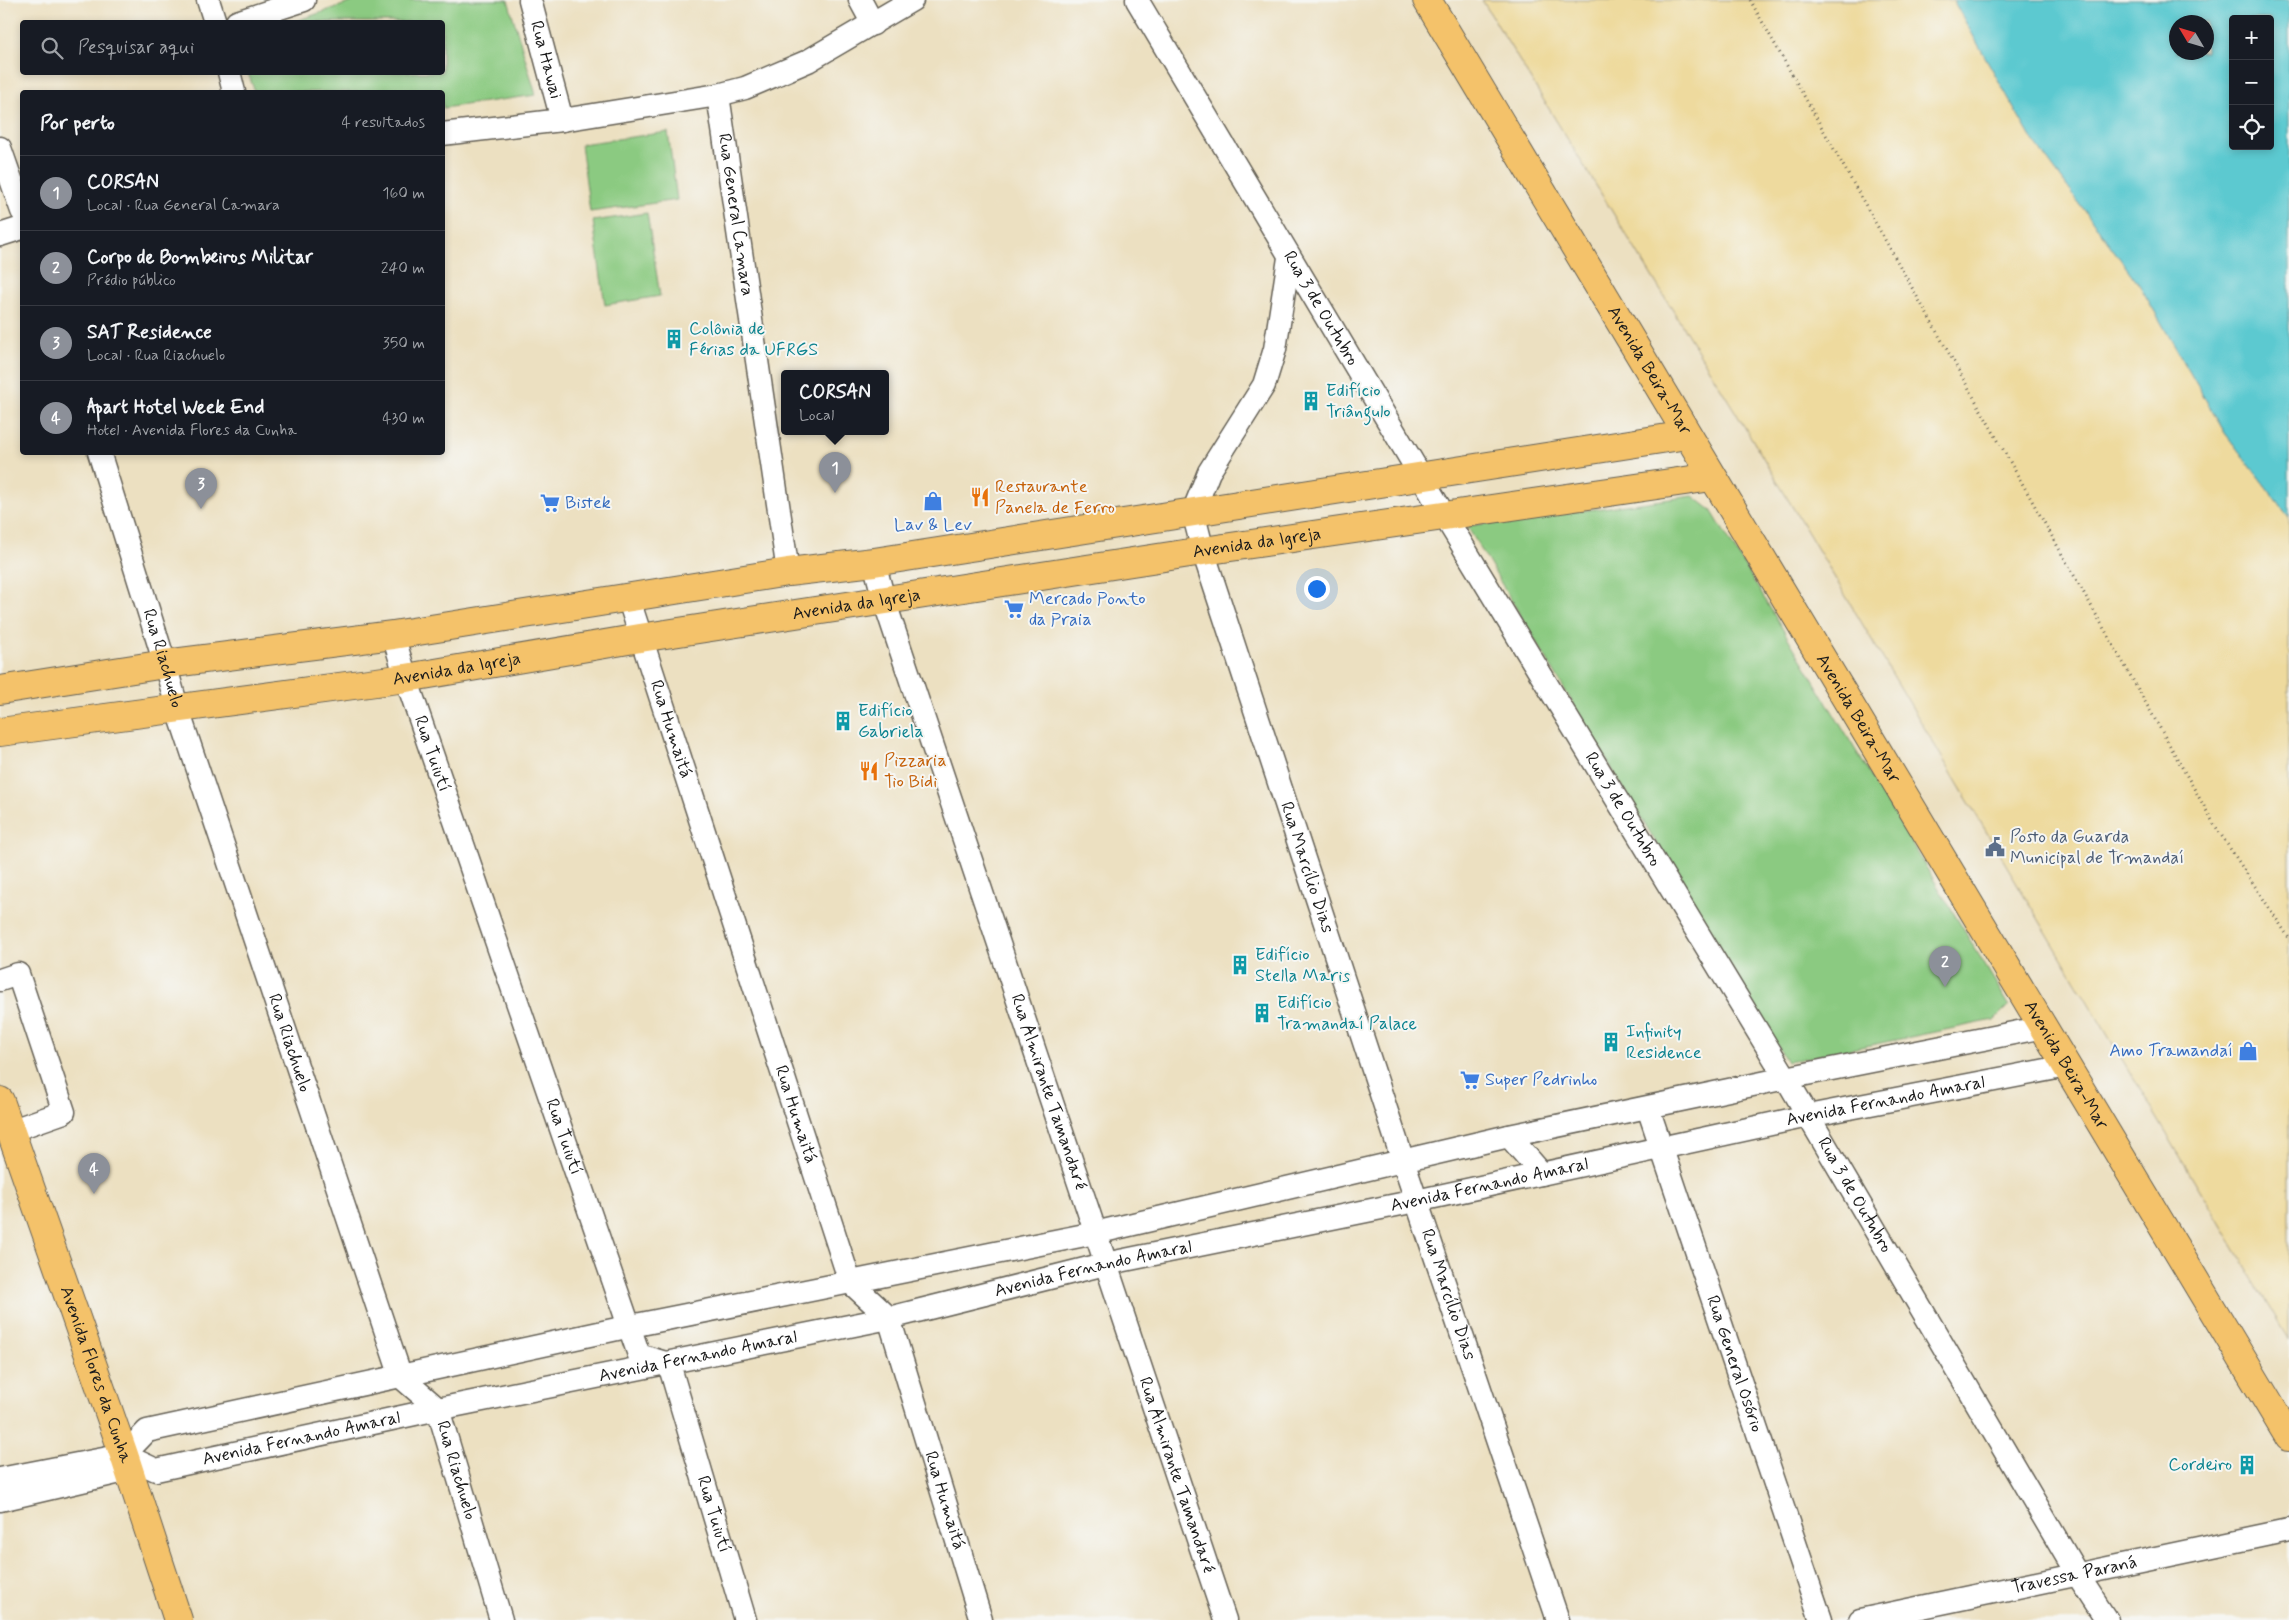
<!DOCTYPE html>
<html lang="pt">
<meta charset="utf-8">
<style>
:root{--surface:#171b24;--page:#20242c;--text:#f1f3f6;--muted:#9ea1a6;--line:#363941;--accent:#8c9099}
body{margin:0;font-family:Mynerve,sans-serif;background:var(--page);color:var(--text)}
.controls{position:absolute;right:15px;top:15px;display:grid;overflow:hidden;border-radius:5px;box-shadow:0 2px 8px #0003}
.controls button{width:45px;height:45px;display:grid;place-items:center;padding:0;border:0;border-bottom:1px solid var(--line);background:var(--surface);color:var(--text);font:25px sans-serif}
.compass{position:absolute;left:2169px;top:15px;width:45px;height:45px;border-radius:50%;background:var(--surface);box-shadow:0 2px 8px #0003;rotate:308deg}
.you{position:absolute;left:1316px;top:588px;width:18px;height:18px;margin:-12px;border:4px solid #fff;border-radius:50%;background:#1a73e8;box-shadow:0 0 0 8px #1a73e833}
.badge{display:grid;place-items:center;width:32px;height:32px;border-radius:50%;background:var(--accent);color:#fff;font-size:16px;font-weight:700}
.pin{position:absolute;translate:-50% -41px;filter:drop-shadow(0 1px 2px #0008)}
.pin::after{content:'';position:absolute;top:26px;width:18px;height:15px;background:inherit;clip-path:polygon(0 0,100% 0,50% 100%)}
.popup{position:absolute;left:781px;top:370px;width:108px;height:65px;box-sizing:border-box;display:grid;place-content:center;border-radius:5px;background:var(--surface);filter:drop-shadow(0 1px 4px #0005);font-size:16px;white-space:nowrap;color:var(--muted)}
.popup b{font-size:19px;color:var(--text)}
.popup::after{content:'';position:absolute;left:50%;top:100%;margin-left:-10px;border:10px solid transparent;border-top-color:var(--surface)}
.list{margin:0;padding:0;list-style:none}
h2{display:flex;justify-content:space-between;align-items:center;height:65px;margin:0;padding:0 20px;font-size:21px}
h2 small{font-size:16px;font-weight:400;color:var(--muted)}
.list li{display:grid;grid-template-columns:32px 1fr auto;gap:15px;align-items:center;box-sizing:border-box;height:75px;padding:0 20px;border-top:1px solid var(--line)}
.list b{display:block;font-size:19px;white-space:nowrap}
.list p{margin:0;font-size:16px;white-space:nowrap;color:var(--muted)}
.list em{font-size:16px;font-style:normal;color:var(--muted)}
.icon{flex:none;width:28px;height:28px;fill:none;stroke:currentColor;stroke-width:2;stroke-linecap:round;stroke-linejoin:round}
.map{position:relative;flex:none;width:2289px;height:1620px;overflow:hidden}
.search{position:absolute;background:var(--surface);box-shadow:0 2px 8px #0003;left:20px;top:20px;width:425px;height:55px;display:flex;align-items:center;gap:12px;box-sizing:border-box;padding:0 18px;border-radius:5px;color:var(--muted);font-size:19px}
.panel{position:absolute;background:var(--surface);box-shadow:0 2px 8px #0003;left:20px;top:90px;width:425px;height:365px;border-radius:5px}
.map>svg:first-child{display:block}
</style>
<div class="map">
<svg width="2289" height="1620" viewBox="0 0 2289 1620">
<rect width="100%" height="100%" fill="#f6f6f2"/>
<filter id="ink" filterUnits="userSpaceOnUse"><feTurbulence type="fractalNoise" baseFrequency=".02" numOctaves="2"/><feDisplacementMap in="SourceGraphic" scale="10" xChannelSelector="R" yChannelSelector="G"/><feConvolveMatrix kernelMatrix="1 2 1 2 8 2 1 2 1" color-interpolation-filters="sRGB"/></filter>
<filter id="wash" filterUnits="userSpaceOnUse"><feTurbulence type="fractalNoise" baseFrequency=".0096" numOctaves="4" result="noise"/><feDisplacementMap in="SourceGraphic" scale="20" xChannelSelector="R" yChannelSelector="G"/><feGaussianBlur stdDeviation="1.12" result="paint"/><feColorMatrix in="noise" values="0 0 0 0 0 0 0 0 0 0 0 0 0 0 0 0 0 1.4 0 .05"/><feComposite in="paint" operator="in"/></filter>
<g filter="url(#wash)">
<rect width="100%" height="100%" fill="#ece0c1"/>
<path fill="#8bca81" stroke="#54734e" d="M358,0H508L536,95L443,108L442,92H255L248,73L442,72V22H293Z
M668,132L677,200L590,212L581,144Z
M647,213L660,296L605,305L593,221Z
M1693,496L1711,510L2009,1005L1994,1020L1787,1062L1467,526Z"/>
<path fill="#eeda9e" stroke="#857b5d" d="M1482,0H1953L2030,136L2140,286L2225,433L2289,517V1339L1752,439Z"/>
<path fill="#5cc9d0" stroke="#3c7276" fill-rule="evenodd" d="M1953,0H2289V517L2225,433L2140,286L2030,136ZM2233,19H2270V146H2233ZM2176,22H2206V52H2176Z"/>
</g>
<g filter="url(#ink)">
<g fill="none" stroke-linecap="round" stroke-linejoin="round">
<defs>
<g id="minor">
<path d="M208,0L215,22"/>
<path id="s1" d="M530,0L562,120"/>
<path d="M860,0L873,24"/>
<path id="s2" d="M1137,0L1444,515L1786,1078L2077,1574L2107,1620"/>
<path d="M237,22L304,0"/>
<path d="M229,72L234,92"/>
<path id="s3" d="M718,95L788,572"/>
<path d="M442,134L562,120L718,95L745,88L808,61L912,0"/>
<path d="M0,148L22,211"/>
<path d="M0,235L22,228"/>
<path id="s4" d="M1289,258L1275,349L1264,385L1209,472L1193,512L1203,551L1403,1161L1558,1620"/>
<path id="s5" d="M99,452L165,664L177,707L401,1377L438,1409L501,1620"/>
<path id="s6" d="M874,562L884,600L1225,1620"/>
<path id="s7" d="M628,597L850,1282L889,1318L981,1620"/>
<path id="s8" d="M393,635L406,678L482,900L639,1355L669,1364L745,1620"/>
<path d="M0,980L18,974L64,1112L10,1131"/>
<path id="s9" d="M1648,1108L1821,1620"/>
<path d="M1509,1136L1542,1174"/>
<path id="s10" d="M124,1455L156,1470L438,1409L889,1318L1105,1264L1416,1201L1808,1116L2067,1066"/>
<path d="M0,1479L124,1455L147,1431L631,1326L1095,1233L1509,1136L1786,1078L2044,1027"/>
<path d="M0,1500L129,1470"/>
<path id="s11" d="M1860,1620L2289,1530"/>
</g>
<g id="major">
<path id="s12" d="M1427,0L2289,1437"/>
<path d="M0,690L165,664L393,635L788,572L874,562L1687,435"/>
<path id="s13" d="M0,732L406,678L640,638L1203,551L1712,477"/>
<path id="s14" d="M0,1101L124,1455L178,1620"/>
</g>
</defs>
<use href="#minor" stroke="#656156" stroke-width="25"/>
<use href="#major" stroke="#656156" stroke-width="30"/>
<path stroke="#656156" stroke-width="3" stroke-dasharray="1 4" stroke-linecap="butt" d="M1750,0L2214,824L2289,938"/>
<use href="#minor" stroke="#fff" stroke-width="22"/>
<use href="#major" stroke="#f4c26a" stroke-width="28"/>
</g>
</g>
<defs>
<symbol id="building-bare" viewBox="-9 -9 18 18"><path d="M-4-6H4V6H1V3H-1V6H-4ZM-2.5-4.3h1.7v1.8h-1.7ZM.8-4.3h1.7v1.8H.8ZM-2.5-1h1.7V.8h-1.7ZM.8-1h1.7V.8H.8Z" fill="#0f9aa8" stroke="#f6f6f2" stroke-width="2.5" paint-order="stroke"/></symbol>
<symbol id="restaurant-bare" viewBox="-9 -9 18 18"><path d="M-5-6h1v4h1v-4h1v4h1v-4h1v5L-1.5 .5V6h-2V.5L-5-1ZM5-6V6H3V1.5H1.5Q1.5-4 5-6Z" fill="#e8710a" stroke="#f6f6f2" stroke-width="2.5" paint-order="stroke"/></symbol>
<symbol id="shop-bare" viewBox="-9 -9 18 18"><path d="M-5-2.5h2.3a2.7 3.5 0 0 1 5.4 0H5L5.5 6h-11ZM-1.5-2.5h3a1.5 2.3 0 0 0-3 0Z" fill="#3f7fe0" stroke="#f6f6f2" stroke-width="2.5" paint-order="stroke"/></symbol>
<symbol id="supermarket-bare" viewBox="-9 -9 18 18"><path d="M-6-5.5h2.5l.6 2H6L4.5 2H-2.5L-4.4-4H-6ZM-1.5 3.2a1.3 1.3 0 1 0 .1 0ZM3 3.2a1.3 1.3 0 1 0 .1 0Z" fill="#3f7fe0" stroke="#f6f6f2" stroke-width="2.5" paint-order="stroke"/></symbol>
<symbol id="civic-bare" viewBox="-9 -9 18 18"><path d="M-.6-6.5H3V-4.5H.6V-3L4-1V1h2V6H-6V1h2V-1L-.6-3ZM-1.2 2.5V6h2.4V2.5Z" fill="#5c6f8a" stroke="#f6f6f2" stroke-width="2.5" paint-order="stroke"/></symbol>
</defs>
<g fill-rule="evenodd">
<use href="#building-bare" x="660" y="325" width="28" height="28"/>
<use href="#building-bare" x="1297" y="387" width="28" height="28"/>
<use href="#restaurant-bare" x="966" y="483" width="28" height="28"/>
<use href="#shop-bare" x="919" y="487" width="28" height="28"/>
<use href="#supermarket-bare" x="536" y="489" width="28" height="28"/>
<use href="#supermarket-bare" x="1000" y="595" width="28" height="28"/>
<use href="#building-bare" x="829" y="707" width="28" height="28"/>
<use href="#restaurant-bare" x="855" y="757" width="28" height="28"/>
<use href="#civic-bare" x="1981" y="833" width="28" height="28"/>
<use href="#building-bare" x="1226" y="951" width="28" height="28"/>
<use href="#building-bare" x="1248" y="999" width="28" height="28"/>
<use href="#building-bare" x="1597" y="1028" width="28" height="28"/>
<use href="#shop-bare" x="2234" y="1037" width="28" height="28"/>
<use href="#supermarket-bare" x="1456" y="1066" width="28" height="28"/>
<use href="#building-bare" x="2233" y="1451" width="28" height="28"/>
</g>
<g text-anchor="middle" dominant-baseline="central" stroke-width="4" stroke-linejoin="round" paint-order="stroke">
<g font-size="18" fill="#1c1c1c" stroke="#f6f6f2">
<text stroke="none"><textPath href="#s1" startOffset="62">Rua Hawai</textPath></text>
<text stroke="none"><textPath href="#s3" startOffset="121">Rua General Camara</textPath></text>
<text stroke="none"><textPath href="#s2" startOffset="359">Rua 3 de Outubro</textPath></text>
<text stroke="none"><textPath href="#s12" startOffset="432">Avenida Beira-Mar</textPath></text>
<text stroke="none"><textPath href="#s13" startOffset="1271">Avenida da Igreja</textPath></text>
<text stroke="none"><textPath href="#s13" startOffset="866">Avenida da Igreja</textPath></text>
<text stroke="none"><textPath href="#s5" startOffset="216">Rua Riachuelo</textPath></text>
<text stroke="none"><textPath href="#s13" startOffset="461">Avenida da Igreja</textPath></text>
<text stroke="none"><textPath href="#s12" startOffset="838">Avenida Beira-Mar</textPath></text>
<text stroke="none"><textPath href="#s7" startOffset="139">Rua Humaitá</textPath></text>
<text stroke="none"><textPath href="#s8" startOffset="125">Rua Tuiutí</textPath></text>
<text stroke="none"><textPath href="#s2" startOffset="944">Rua 3 de Outubro</textPath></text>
<text stroke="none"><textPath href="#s4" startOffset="649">Rua Marcílio Dias</textPath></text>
<text stroke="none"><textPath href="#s5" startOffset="621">Rua Riachuelo</textPath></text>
<text stroke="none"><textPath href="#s12" startOffset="1242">Avenida Beira-Mar</textPath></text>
<text stroke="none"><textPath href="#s6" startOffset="558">Rua Almirante Tamandaré</textPath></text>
<text stroke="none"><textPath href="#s10" startOffset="1804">Avenida Fernando Amaral</textPath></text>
<text stroke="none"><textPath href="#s7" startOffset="544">Rua Humaitá</textPath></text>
<text stroke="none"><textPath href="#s8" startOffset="530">Rua Tuiutí</textPath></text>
<text stroke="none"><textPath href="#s10" startOffset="1399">Avenida Fernando Amaral</textPath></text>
<text stroke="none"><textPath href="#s2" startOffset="1394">Rua 3 de Outubro</textPath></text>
<text stroke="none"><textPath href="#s10" startOffset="994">Avenida Fernando Amaral</textPath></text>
<text stroke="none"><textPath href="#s4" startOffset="1099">Rua Marcílio Dias</textPath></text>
<text stroke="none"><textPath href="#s10" startOffset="589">Avenida Fernando Amaral</textPath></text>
<text stroke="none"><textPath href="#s9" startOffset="270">Rua General Osório</textPath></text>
<text stroke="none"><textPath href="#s14" startOffset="290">Avenida Flores da Cunha</textPath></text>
<text stroke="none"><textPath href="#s10" startOffset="184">Avenida Fernando Amaral</textPath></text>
<text stroke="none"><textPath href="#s5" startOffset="1086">Rua Riachuelo</textPath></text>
<text stroke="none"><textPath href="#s6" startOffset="962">Rua Almirante Tamandaré</textPath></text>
<text stroke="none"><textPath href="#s7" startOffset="964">Rua Humaitá</textPath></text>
<text stroke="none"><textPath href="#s8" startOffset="949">Rua Tuiutí</textPath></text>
<text stroke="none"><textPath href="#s11" startOffset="219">Travessa Paraná</textPath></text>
</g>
<g font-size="18" fill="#0d838f" stroke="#f6f6f2" text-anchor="start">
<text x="689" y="329">Colônia de<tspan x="689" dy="21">Férias da UFRGS</tspan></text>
<text x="1326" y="391">Edifício<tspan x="1326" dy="21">Triângulo</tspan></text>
<text x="858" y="711">Edifício<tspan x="858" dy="21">Gabriela</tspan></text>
<text x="1255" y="955">Edifício<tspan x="1255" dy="21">Stella Maris</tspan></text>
<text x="1277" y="1003">Edifício<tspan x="1277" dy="21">Tramandaí Palace</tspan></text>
<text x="1626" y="1032">Infinity<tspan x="1626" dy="21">Residence</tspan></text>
<text x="2232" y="1465" text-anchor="end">Cordeiro</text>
</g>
<g font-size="18" fill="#c56008" stroke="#f6f6f2" text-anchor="start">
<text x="995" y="487">Restaurante<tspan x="995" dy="21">Panela de Ferro</tspan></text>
<text x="884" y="761">Pizzaria<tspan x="884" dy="21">Tio Bidi</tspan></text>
</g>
<g font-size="18" fill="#366cbe" stroke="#f6f6f2" text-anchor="start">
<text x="565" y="503">Bistek</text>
<text x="933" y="525" text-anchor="middle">Lav &amp; Lev</text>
<text x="1029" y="599">Mercado Ponto<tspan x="1029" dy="21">da Praia</tspan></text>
<text x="2233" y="1051" text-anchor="end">Amo Tramandaí</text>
<text x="1485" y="1080">Super Pedrinho</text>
</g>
<g font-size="18" fill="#4e5e75" stroke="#f6f6f2" text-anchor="start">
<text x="2010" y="837">Posto da Guarda<tspan x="2010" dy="21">Municipal de Trmandaí</tspan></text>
</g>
</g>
</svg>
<div class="controls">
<button>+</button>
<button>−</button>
<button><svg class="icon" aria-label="locate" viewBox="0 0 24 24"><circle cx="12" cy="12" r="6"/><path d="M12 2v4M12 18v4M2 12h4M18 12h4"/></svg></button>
</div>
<svg class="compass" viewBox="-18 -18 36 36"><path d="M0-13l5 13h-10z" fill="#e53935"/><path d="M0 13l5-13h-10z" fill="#9ea1a6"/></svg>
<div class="you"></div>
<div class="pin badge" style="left:835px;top:493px">1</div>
<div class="popup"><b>CORSAN</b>Local</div>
<div class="pin badge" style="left:1945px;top:987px">2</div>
<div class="pin badge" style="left:201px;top:509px">3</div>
<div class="pin badge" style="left:94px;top:1194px">4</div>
<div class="search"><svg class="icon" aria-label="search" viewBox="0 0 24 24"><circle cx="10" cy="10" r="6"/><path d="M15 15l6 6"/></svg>Pesquisar aqui</div>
<section class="panel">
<h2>Por perto<small>4 resultados</small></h2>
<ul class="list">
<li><span class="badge">1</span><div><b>CORSAN</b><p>Local · Rua General Camara</p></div><em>160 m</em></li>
<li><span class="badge">2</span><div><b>Corpo de Bombeiros Militar</b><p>Prédio público</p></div><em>240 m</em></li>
<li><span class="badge">3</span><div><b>SAT Residence</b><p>Local · Rua Riachuelo</p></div><em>350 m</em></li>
<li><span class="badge">4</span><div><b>Apart Hotel Week End</b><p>Hotel · Avenida Flores da Cunha</p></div><em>430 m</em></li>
</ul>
</section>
</div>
